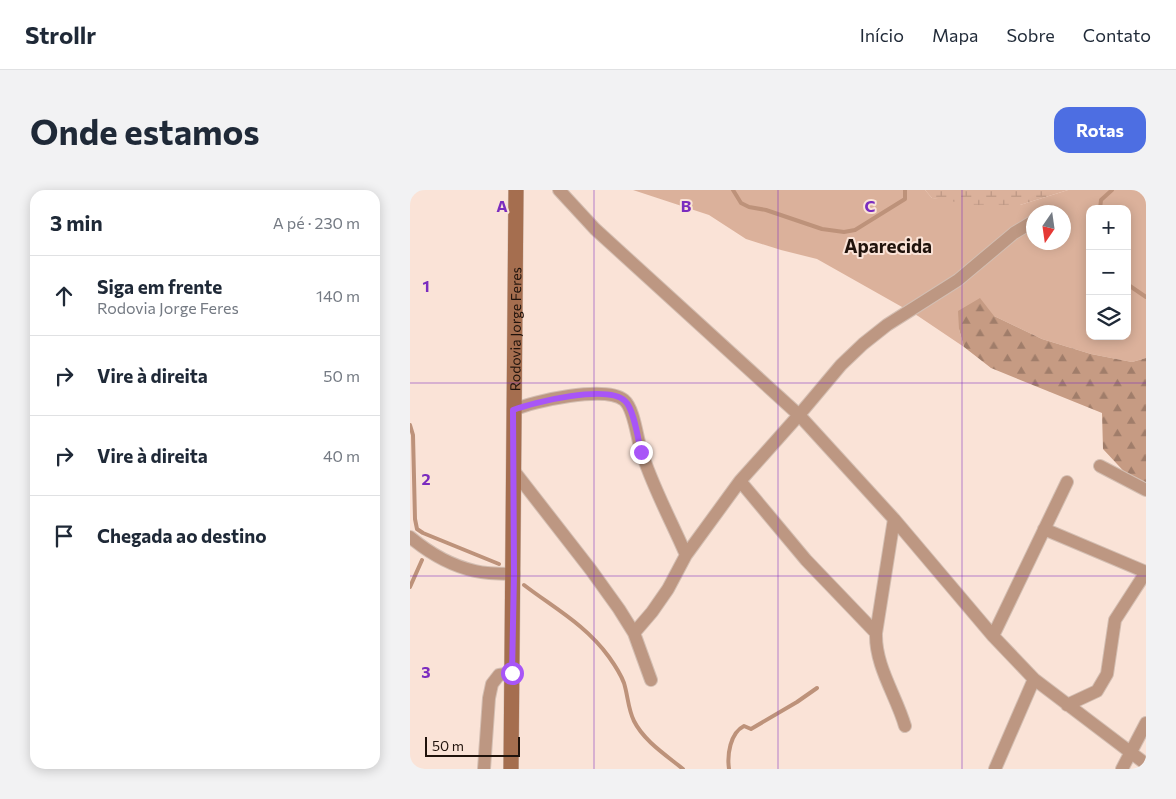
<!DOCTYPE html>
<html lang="pt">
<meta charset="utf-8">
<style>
:root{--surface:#fff;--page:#f2f2f3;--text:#1f2937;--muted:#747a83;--line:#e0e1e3;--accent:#4d6ee2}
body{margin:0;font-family:Commissioner,sans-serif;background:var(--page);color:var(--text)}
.controls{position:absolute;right:15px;top:15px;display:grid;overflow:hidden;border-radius:10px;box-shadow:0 2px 12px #0003}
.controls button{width:45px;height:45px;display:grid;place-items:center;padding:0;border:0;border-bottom:1px solid var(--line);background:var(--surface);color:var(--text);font:25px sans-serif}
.compass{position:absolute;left:616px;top:15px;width:45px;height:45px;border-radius:50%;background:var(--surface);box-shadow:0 2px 12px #0003;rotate:193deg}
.scale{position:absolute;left:15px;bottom:12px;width:95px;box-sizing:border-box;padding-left:5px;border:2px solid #20130c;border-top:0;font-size:14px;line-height:18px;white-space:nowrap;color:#20130c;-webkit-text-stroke:4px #fae3d7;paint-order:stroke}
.stop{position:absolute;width:15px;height:15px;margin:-11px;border:4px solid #a855f7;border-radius:50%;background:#fff}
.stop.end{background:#a855f7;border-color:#fff;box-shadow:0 1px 5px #0008}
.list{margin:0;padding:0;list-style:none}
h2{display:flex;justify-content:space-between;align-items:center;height:65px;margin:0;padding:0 20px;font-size:21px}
h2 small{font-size:16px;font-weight:400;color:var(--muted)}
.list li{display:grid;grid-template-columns:32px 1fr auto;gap:15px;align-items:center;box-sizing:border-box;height:80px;padding:0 20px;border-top:1px solid var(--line)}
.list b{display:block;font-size:19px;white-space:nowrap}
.list p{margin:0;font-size:16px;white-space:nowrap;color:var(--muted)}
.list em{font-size:16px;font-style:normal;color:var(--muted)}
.icon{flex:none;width:28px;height:28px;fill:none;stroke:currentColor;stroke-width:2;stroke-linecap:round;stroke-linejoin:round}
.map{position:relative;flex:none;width:736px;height:579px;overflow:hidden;border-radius:15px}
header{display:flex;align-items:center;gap:30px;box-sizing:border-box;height:70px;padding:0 25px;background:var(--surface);border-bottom:1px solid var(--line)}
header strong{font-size:24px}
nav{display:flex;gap:28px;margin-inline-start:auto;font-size:18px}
.intro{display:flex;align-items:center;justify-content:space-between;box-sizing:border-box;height:120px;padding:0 30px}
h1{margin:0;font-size:35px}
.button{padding:12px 22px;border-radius:15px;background:var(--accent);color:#fff;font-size:18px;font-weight:700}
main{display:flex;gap:30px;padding:0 30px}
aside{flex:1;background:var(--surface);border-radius:15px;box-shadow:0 2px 12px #0003}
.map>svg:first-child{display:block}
</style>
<header>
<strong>Strollr</strong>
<nav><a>Início</a><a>Mapa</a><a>Sobre</a><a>Contato</a></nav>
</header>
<div class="intro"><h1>Onde estamos</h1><a class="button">Rotas</a></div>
<main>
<aside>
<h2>3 min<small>A pé · 230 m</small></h2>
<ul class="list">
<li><svg class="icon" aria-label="ahead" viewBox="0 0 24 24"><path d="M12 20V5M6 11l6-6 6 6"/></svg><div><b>Siga em frente</b><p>Rodovia Jorge Feres</p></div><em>140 m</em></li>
<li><svg class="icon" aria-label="right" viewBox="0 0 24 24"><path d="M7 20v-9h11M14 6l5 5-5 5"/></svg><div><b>Vire à direita</b></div><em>50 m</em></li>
<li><svg class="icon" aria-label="right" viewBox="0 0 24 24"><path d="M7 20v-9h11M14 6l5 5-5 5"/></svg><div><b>Vire à direita</b></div><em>40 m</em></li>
<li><svg class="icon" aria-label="arrive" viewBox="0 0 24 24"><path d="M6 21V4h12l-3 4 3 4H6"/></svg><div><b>Chegada ao destino</b></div></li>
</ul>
</aside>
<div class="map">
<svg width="736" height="579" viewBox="0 0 736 579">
<defs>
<pattern id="forest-firs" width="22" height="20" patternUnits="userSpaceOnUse" patternTransform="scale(1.25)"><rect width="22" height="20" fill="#c69b83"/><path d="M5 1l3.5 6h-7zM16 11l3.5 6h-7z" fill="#a07d6a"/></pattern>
<pattern id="wetland-marsh" width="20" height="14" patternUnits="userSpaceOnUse" patternTransform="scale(1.25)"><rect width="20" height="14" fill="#dbb19b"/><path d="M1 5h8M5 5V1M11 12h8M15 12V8" fill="none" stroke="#bc9784"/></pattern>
</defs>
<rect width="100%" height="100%" fill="#fae3d7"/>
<path fill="#dbb19b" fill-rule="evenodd" d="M223,0H515L522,8L610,15L658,0H736V168L722,172L681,164L632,149L584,126L549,139L554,157L508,126L407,69L371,60L336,49L299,25ZM680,19H717V146H680ZM624,22H654V52H624Z"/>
<path fill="url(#forest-firs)" d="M570,108L584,126L632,149L681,164L722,172L736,168V297L721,289L693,259L692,223L581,178L554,157L549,139L548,121Z"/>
<path fill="url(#wetland-marsh)" d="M515,0H658L610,15H564L522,8Z"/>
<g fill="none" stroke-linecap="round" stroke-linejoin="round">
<path stroke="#bd927a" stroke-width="4" d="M323,0L331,13L339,17L356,20L412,39L434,42L445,40L495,9V0
M690,19L691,10L702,0
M680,48V49
M717,94L736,107
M0,235L3,245L5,329L7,339L13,343L89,374
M114,395C144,418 176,435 199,467C204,474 211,485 214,493C218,506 218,519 224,531C234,551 256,565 273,579
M0,397L12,370
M319,579C317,565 320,543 334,536L341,539L387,512L407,498"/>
<defs>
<path id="street" d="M149,0L185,39L389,225L484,329L583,446L624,489L736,574
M103,220C124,211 195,195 214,210C224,218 227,248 231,260C242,296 261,330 276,365
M690,276L736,300
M104,281L181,380L209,419L224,443L241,490
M330,291L396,370L466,443C465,476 486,505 495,536
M634,339L736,382
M0,347C18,362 42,376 65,381C78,384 91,384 104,384
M224,443L242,422L258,399L276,365L330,291L389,225L431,175L453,154L477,135L548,90L604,43L624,31
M466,443L484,329
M583,446L657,292
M657,515L687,501L697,484L705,430L736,382
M74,579L79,508L82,494L89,485L102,483
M585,579L624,489
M712,579L736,533"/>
<g id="secondary">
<path id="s1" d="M101,579L106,0"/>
</g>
</defs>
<use href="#street" stroke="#d3beb2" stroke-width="14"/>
<use href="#secondary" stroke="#d3beb2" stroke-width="16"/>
<use href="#street" stroke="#bd9782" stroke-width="12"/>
<use href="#secondary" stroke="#a56e4f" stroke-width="15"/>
</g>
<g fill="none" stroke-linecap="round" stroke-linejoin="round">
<path stroke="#a855f7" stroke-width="6" d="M102,483L104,384L103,220C124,212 198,194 215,211C224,219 228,249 231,262"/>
</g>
<path fill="none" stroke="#7b2cbf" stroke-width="1" stroke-opacity="0.55" d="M184,0V579M368,0V579M552,0V579M0,193H736M0,386H736"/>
<g text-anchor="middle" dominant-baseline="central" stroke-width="4" stroke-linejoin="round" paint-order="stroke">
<g font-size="14" fill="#20130c" stroke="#fae3d7">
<text stroke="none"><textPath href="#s1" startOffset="440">Rodovia Jorge Feres</textPath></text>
</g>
<g font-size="19" font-weight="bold" fill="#20130c" stroke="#fae3d7">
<text x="478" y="55">Aparecida</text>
</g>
</g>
<g font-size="16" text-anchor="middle" font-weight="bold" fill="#7b2cbf" stroke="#fae3d7" stroke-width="4" stroke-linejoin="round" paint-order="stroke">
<text x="92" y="22">A</text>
<text x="276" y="22">B</text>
<text x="460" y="22">C</text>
<text x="16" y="102">1</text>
<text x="16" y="295">2</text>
<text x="16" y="488">3</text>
</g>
</svg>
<div class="controls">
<button>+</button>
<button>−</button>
<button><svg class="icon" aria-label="layers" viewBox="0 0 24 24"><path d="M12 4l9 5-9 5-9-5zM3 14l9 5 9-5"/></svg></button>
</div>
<svg class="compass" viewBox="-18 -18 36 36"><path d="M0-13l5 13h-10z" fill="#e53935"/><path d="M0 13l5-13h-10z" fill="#747a83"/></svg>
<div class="scale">50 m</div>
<div class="stop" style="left:102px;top:483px"></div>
<div class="stop end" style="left:231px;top:262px"></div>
</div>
</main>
